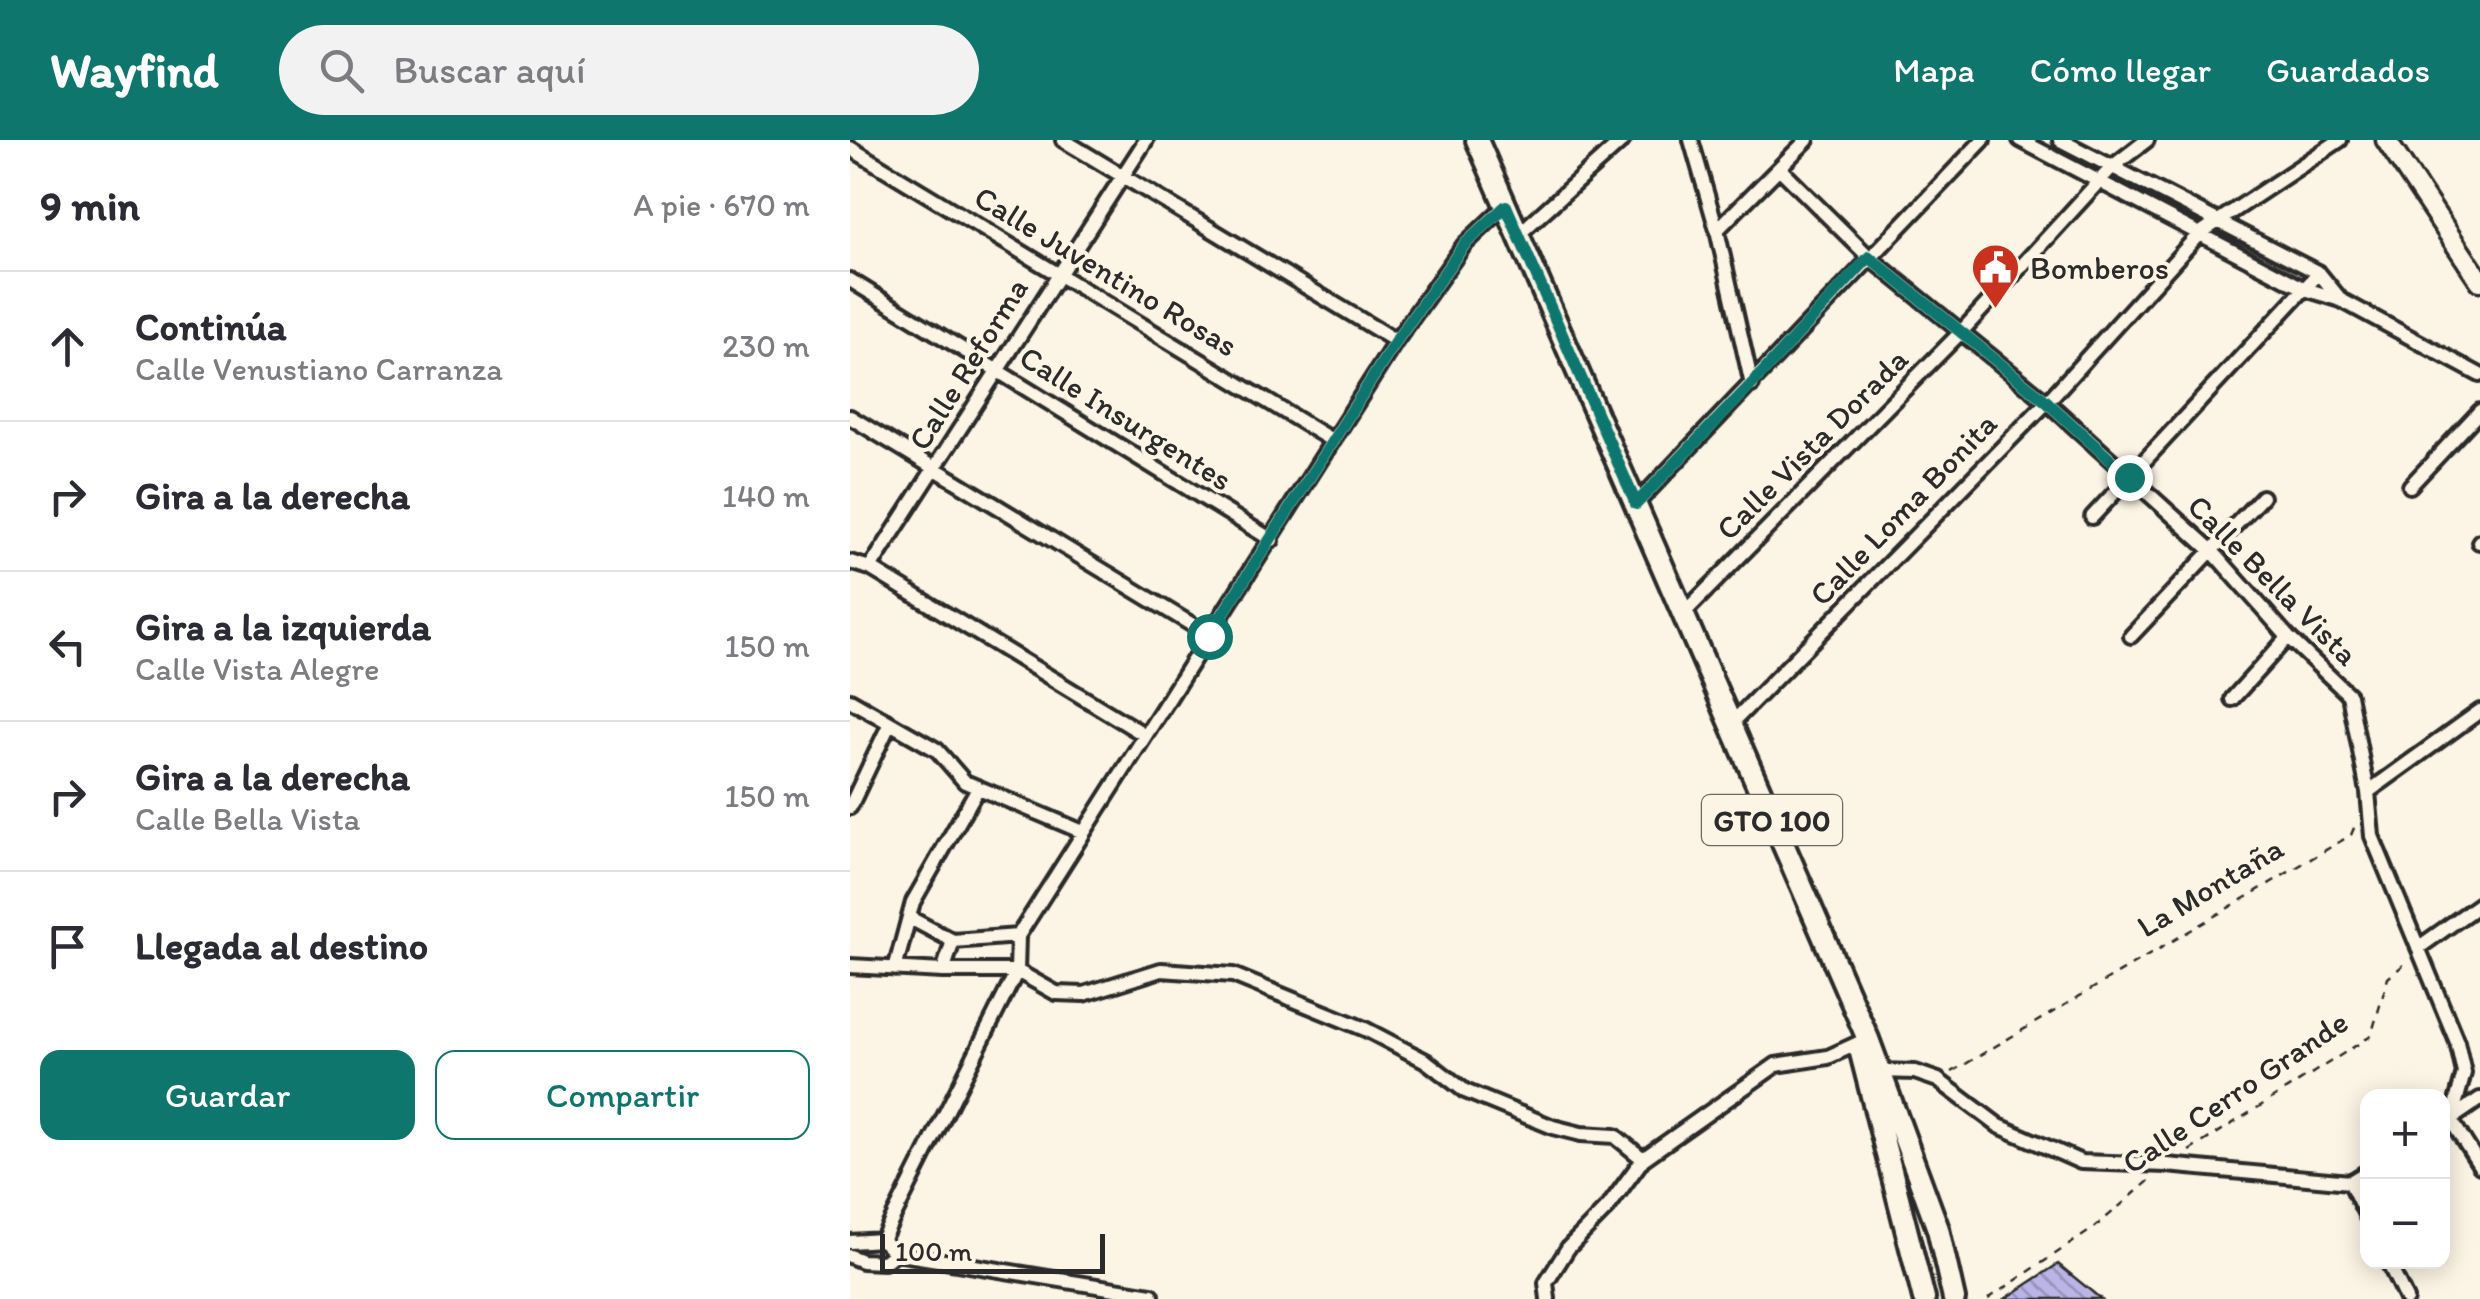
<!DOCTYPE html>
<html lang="es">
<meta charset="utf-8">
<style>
:root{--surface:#fff;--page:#f2f2f3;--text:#2b2b33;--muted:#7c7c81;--line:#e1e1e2;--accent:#0f766e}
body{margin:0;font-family:Itim,sans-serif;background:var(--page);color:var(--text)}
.controls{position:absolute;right:30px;bottom:30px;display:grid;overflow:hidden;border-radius:20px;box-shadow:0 5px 25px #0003}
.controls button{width:90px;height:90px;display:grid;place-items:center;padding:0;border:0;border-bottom:2px solid var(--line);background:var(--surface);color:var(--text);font:50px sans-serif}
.scale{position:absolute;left:30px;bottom:25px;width:225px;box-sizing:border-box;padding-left:10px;border:5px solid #2b2b2b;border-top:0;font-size:28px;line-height:35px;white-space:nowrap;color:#2b2b2b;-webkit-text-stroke:8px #fcf5e5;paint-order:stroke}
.stop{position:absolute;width:30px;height:30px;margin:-22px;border:8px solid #0f766e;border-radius:50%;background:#fff}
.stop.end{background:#0f766e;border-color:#fff;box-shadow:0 2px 10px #0008}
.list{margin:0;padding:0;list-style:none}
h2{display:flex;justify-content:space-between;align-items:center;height:130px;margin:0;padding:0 40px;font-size:42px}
h2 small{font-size:32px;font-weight:400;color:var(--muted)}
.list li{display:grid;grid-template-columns:65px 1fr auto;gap:30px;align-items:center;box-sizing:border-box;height:150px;padding:0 40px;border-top:2px solid var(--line)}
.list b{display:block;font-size:38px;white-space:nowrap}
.list p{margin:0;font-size:32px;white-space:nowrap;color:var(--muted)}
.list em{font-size:32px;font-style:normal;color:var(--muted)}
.actions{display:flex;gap:20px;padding:30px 40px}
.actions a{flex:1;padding:22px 0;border:2px solid var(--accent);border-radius:20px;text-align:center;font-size:35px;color:var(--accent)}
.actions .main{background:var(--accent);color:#fff}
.icon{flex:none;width:55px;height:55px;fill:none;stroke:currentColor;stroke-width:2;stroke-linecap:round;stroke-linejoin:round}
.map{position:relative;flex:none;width:1630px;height:1159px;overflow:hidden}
header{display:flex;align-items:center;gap:60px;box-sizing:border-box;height:140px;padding:0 50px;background:var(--accent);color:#fff}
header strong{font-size:48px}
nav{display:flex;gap:55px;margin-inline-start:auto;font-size:35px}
.search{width:700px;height:90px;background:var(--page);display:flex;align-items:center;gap:25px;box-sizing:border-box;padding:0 35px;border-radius:55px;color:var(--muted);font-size:38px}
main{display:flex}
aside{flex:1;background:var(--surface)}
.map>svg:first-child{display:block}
</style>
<header>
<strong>Wayfind</strong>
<div class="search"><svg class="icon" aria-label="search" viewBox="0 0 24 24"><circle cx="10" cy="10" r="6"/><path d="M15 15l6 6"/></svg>Buscar aquí</div>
<nav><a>Mapa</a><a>Cómo llegar</a><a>Guardados</a></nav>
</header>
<main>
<aside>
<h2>9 min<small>A pie · 670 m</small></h2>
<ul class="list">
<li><svg class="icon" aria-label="ahead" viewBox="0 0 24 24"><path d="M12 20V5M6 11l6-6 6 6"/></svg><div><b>Continúa</b><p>Calle Venustiano Carranza</p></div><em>230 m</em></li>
<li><svg class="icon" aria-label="right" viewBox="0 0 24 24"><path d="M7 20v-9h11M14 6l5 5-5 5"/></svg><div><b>Gira a la derecha</b></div><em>140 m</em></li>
<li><svg class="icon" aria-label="left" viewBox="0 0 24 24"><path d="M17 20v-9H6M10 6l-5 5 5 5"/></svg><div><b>Gira a la izquierda</b><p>Calle Vista Alegre</p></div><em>150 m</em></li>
<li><svg class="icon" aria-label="right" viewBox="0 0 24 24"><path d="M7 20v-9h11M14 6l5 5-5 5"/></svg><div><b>Gira a la derecha</b><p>Calle Bella Vista</p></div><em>150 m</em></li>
<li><svg class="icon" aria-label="arrive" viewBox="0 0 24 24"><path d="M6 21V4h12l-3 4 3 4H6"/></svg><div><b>Llegada al destino</b></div></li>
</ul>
<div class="actions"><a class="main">Guardar</a><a>Compartir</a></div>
</aside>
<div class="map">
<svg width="1630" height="1159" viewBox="0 0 1630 1159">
<defs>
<pattern id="building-back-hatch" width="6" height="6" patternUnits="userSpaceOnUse" patternTransform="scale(2.5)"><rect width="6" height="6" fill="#bbb4e6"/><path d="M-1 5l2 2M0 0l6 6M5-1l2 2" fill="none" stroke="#9893bb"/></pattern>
</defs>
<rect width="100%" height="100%" fill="#fcf5e5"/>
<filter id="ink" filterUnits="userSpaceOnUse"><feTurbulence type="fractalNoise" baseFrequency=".01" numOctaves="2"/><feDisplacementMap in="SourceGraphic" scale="20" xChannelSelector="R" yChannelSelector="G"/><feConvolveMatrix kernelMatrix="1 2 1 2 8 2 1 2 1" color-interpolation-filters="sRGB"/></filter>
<g filter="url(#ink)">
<path fill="url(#building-back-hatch)" stroke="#2b2b2b" stroke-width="2.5" d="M1208,1124L1251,1159H1155Z"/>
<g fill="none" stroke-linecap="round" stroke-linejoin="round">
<defs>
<path id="street" d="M213,0L546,201
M841,0L867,90L902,245
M1170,0L1455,149L1491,160L1630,235
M1210,0L1469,133L1491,160
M0,8L483,301
M929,28L1019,117L1197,262L1363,412L1438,497L1499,555L1518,652L1522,696L1607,902L1614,933L1601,980L1630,1026
M867,90L957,0
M669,94L773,0
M0,140L422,400
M0,277L359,495
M1560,346L1630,271
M786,364L1133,0
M1242,377L1469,133
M1629,402L1630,401
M0,422L20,428L295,595
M20,428L296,0
M833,474L1112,191L1262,27L1297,0
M1281,496L1412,357
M1382,559L1438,497
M0,560L87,610L115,642L233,692
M882,583L1197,262L1349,94L1490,0
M1518,652L1630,571
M0,667L40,583
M60,778L103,801L168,796
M1568,808L1630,764
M0,826L93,831H167L206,853L234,854L311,830L383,835L515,889L576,921L615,951L703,987L731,994L765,996L793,1019
M45,829L63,762L128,648
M93,831L103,801
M1030,931L1065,932L1088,940L1149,986L1231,1022L1317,1025L1500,1042
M1592,985L1630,959
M1500,1042L1518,1079
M1500,1042L1518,1031
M32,1100L167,831L168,796L546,201L614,105L656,65
M0,1102L32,1100L45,1113L302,1155
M0,1116L12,1121L34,1122L45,1113
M1538,1122L1556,1159
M698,1159L696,1143L718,1108L758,1067L793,1019L926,925L978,917L1015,900"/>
<path id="secondary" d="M1536,0L1630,141"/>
<path id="primary" d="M627,0L1018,899L1088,1089L1104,1159
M1010,909L1074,1159"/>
</defs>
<use href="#street" stroke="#2b2b2b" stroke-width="20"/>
<use href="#secondary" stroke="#2b2b2b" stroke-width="25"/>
<use href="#primary" stroke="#2b2b2b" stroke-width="28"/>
<path stroke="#2b2b2b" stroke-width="2.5" stroke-dasharray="8 8" stroke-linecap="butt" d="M1102,932L1501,695L1506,683
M1339,1011L1521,896L1538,838L1558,821
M1138,1159L1244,1088L1300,1040"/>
<use href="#street" stroke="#fcf5e5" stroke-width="12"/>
<use href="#secondary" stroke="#fcf5e5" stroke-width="18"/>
<use href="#primary" stroke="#fcf5e5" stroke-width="20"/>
</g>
</g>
<g fill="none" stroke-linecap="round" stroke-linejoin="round" filter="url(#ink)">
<path stroke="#0f766e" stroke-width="12" d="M359,496L546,201L614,105L656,66L786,364L902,244L1019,117L1197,262L1279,337"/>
</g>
<defs>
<symbol id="civic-pin" viewBox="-11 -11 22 30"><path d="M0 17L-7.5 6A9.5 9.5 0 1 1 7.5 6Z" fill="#c8321e" stroke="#fcf5e5"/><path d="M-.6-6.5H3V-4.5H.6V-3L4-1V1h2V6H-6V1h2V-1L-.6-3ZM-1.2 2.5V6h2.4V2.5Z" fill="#fff"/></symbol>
</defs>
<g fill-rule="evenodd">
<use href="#civic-pin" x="1118" y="100" width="55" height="75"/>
</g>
<g text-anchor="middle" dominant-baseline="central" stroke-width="8" stroke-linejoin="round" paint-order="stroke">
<rect fill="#fcf5e5" stroke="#6a6863" stroke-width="2.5" x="852" y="655" width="140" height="50" rx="8"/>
<g font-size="30" font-weight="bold" fill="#2b2b2b">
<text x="922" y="680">GTO 100</text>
</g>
<g font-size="32" fill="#2b2b2b" stroke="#fcf5e5" text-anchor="start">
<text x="1180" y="128">Bomberos</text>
</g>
<g font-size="32" fill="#2b2b2b" stroke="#fcf5e5">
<text transform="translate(256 131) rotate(31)">Calle Juventino Rosas</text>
<text transform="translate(118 224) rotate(-58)">Calle Reforma</text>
<text transform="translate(276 278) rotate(32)">Calle Insurgentes</text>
<text transform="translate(962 304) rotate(-45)">Calle Vista Dorada</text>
<text transform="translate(1053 369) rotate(-46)">Calle Loma Bonita</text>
<text transform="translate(1423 440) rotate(45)">Calle Bella Vista</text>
<text transform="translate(1360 747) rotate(-31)">La Montaña</text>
<text transform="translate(1385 952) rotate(-34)">Calle Cerro Grande</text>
</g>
</g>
</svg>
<div class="controls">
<button>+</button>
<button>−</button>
</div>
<div class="scale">100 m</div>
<div class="stop" style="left:359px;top:496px"></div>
<div class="stop end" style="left:1279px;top:337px"></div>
</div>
</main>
